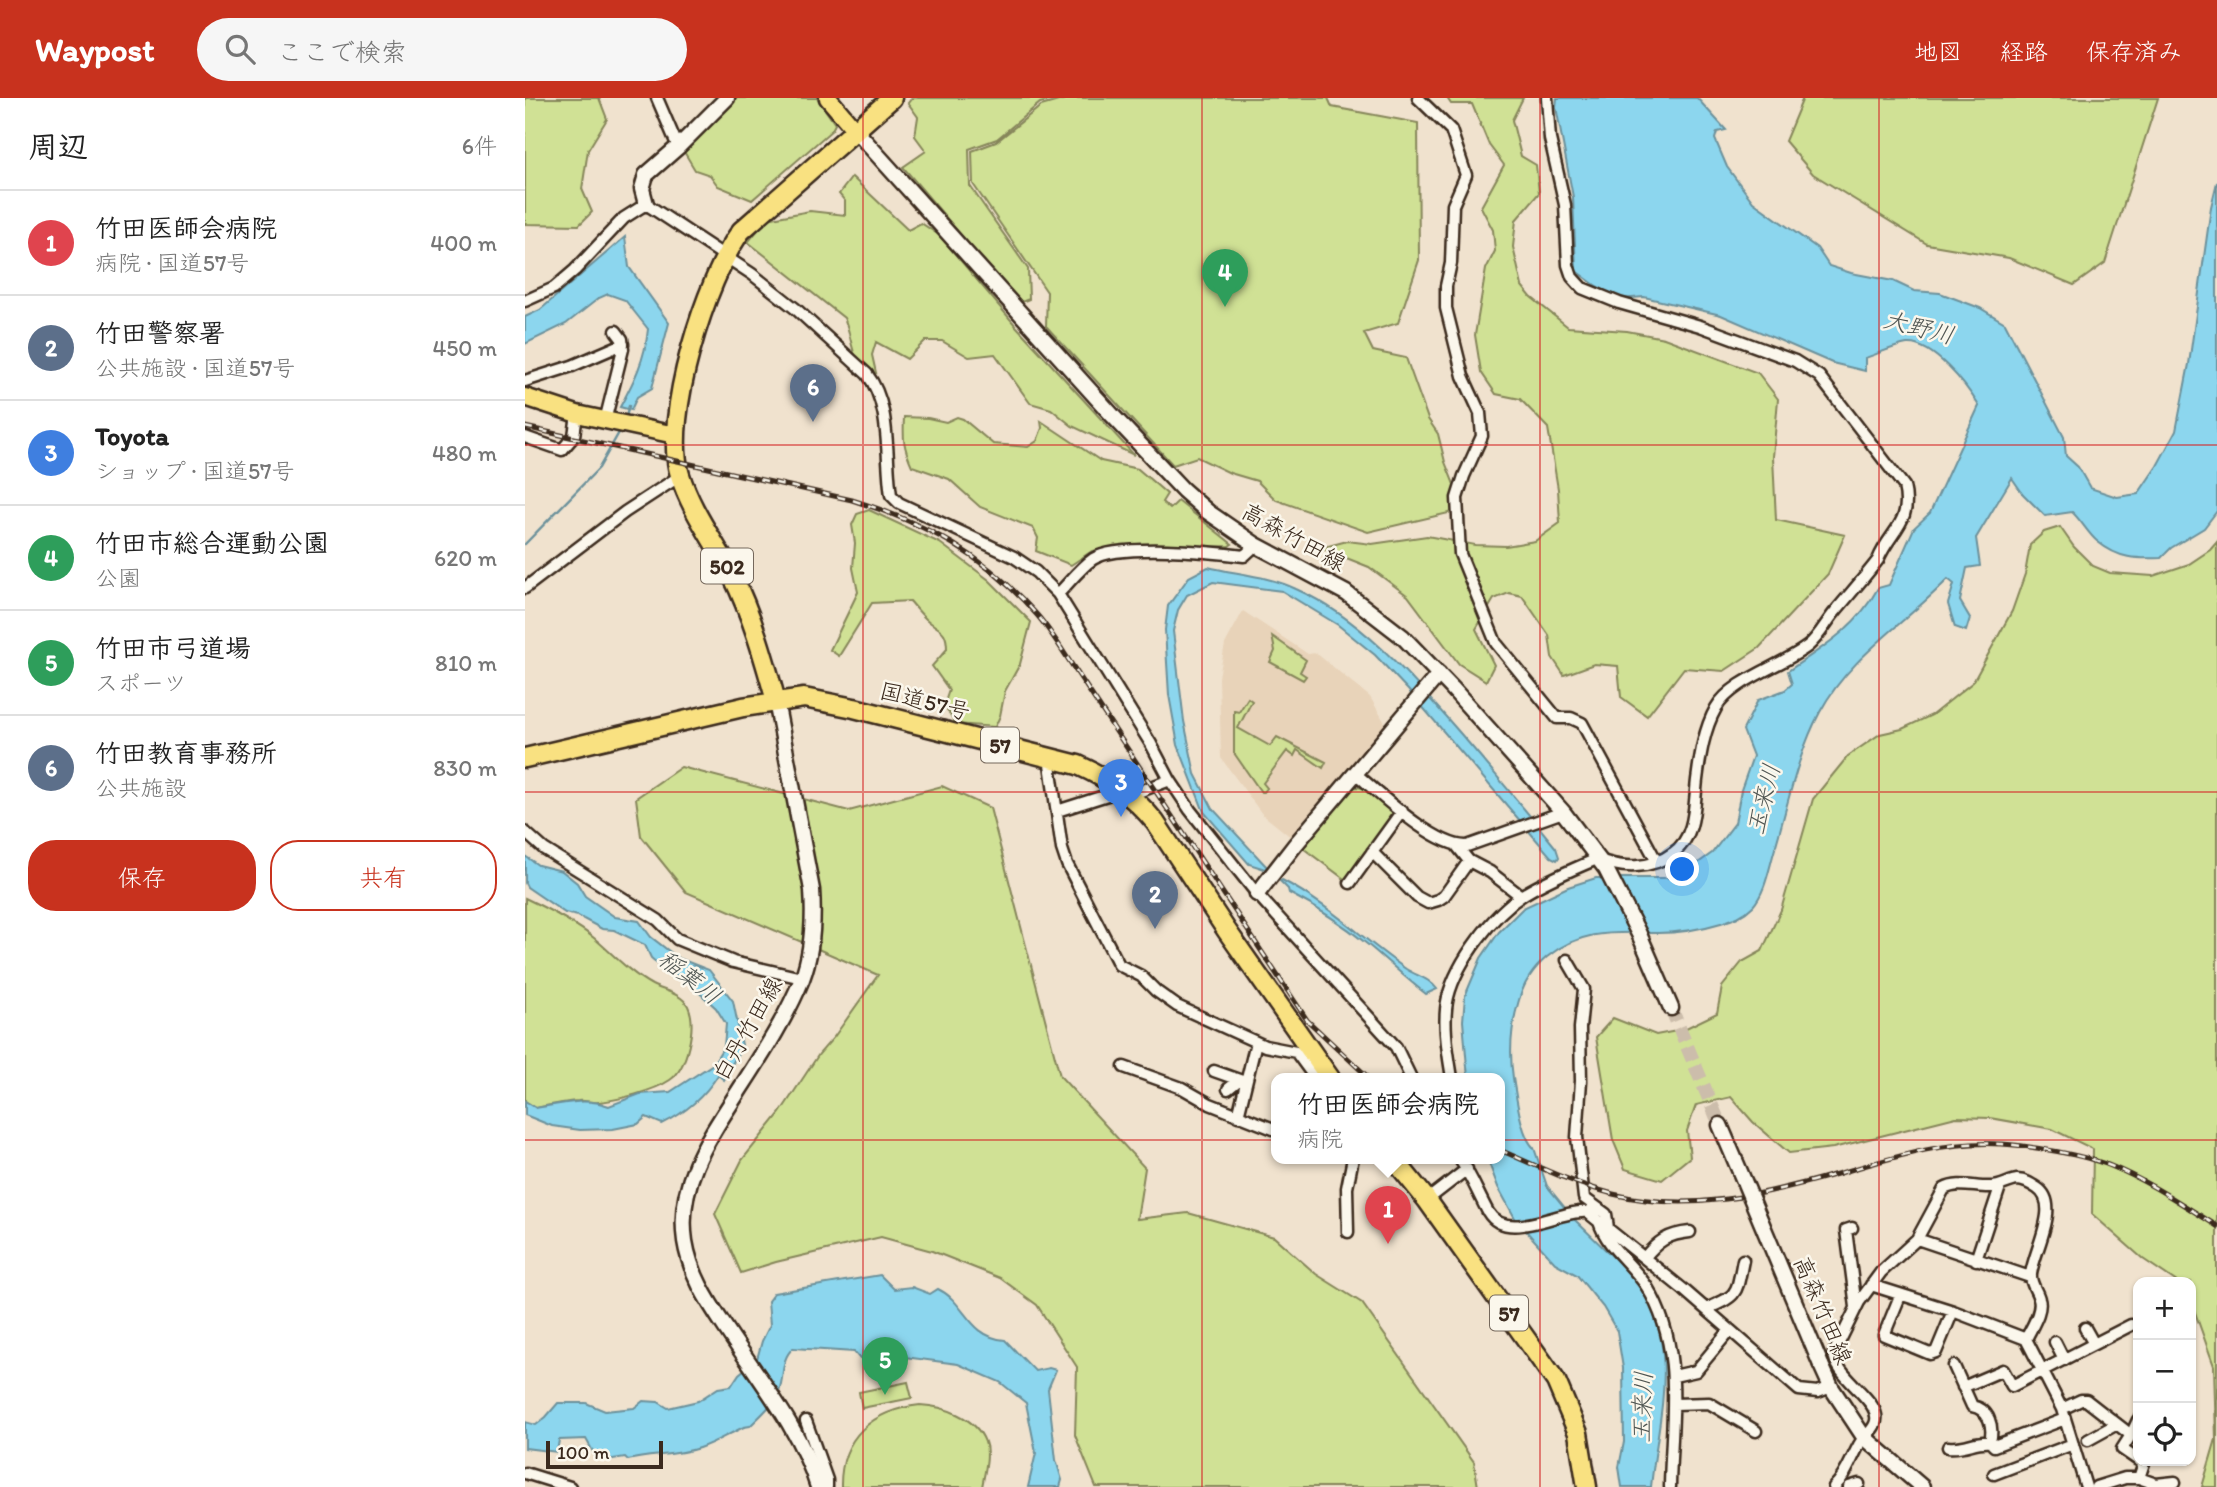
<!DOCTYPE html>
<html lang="ja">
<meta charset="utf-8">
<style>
:root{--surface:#fff;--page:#f6f6f6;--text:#222;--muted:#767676;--line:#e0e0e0;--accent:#c8321e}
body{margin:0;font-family:Itim,"Klee One",sans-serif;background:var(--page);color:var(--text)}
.controls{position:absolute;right:21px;bottom:21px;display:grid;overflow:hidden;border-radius:14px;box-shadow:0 2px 5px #0004}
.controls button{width:63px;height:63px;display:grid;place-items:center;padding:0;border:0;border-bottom:2px solid var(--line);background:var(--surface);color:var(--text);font:35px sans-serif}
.scale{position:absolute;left:21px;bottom:18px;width:117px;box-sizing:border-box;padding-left:7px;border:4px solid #3b2a1e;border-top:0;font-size:19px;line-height:24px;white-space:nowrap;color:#3b2a1e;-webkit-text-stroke:5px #fbf7ec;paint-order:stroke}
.you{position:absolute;left:1158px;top:772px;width:24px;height:24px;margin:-18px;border:5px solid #fff;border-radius:50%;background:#1a73e8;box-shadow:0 0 0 10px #1a73e833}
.badge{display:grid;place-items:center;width:46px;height:46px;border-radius:50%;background:var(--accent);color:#fff;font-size:23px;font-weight:700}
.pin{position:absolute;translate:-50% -58px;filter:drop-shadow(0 2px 4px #0008)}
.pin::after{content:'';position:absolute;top:37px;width:24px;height:21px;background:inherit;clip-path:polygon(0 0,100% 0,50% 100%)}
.popup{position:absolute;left:746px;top:975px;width:234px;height:91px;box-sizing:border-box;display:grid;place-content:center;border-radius:14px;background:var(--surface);filter:drop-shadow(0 2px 5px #0005);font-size:23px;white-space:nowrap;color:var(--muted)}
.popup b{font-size:26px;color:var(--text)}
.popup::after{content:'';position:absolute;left:50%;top:100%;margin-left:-14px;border:14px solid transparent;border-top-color:var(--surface)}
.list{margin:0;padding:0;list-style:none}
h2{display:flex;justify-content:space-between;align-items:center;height:91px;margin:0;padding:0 28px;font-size:30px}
h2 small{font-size:23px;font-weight:400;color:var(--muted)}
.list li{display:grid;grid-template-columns:46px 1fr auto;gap:21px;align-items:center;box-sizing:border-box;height:105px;padding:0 28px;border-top:2px solid var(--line)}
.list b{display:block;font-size:26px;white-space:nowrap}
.list p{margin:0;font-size:23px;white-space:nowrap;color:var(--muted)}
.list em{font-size:23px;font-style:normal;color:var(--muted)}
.actions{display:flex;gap:14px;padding:21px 28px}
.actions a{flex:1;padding:16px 0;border:2px solid var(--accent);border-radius:28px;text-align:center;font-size:24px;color:var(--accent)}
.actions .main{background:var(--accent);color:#fff}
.icon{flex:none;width:38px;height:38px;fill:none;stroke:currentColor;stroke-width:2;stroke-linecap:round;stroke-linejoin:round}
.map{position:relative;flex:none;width:1692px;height:1389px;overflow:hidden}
header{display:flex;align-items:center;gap:42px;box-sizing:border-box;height:98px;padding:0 35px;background:var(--accent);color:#fff}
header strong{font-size:33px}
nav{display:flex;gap:38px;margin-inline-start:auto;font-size:24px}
.search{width:490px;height:63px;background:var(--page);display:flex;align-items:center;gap:18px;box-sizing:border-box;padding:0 24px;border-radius:38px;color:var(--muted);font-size:26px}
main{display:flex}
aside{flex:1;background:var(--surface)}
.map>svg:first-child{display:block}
</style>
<header>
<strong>Waypost</strong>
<div class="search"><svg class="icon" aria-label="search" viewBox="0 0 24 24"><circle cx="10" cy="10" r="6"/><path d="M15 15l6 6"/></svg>ここで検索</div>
<nav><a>地図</a><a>経路</a><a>保存済み</a></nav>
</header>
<main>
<aside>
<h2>周辺<small>6件</small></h2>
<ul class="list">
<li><span class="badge" style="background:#e0444e">1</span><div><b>竹田医師会病院</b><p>病院 · 国道57号</p></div><em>400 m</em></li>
<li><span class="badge" style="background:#5c6f8a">2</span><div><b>竹田警察署</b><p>公共施設 · 国道57号</p></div><em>450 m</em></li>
<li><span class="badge" style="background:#3f7fe0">3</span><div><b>Toyota</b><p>ショップ · 国道57号</p></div><em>480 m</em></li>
<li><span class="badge" style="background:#2e9e5b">4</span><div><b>竹田市総合運動公園</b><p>公園</p></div><em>620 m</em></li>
<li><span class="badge" style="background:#2e9e5b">5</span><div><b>竹田市弓道場</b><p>スポーツ</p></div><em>810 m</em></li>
<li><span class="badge" style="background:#5c6f8a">6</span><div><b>竹田教育事務所</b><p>公共施設</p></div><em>830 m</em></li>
</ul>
<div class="actions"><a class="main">保存</a><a>共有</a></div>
</aside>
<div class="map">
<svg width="1692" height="1389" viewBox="0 0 1692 1389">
<rect width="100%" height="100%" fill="#f0e2ce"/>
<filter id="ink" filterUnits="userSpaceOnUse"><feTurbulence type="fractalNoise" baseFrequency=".0143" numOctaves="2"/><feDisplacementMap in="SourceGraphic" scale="14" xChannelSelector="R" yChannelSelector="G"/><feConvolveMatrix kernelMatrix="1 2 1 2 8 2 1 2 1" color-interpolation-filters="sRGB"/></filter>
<g filter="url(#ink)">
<path fill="#e8d3b9" d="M718,513L783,556L791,555L845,599L863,630L824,670L767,740L737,716L696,660L694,579L700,546Z"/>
<path fill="#d0e195" stroke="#86865a" stroke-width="2" d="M0,0H74L82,21L63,52L57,91L67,114L54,127L0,126Z
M206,0H292L310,26L307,32L227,102L193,88L185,77L170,72L158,52Z
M387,0H535L515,5L472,41L444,51L445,88L503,171L504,201L494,205L378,69L401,53L390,38L393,19L383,5Z
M544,0H803L807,9L893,25L894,162L873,225L839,235L848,253L881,260L903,321L913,336L920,364L930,389L928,414L843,434L751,402L732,383L705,375L672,359L648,367L521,228L522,194L448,86L447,53L471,44L516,8Z
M922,0H998L987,22L996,58L1011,67L1014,95L991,122L988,149L997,188L1006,199L1043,229L1102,233L1139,240L1233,275L1253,301L1248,359L1251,422L1320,437L1303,476L1234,550L1199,573L1159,570L1122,618L1096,599L1093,568L1069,566L1039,577L1027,559L1024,537L997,498L984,495L969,501L951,531L969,567L961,583L934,566L883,498L844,469L796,450L822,443L847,446L902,438L950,447L981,448L1010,443L1035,425L1033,391L1023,330L995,301L971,296L956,274L950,237L961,171L970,153L968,132L956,109L979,67L964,47L947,6H926Z
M1278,0H1633L1580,165L1549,187L1484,160L1402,146L1288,76L1260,43Z
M327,79L383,132L396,125L414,137L491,228L609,357L547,328L526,311L505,305L470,256L444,259L417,243H400L382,261L351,244L347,257L351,275C323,268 329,240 319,220L223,144L242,121L285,113L320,117V103L314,96Z
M379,319L403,320L421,324L432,319L438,321L468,346L503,349L512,343L517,330L516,323L576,363L613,371L642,396L637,404L645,411L653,403L707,446L704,448L567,453L546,467L511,453L513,440L508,430L455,409L424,381L387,368C378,348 378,340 379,319Z
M344,412L415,445L464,482L506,524L495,566L480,593L475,618L470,629L431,626L421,610L420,604L424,592L407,568L422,551C422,530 414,533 401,521C395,515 390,509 385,503L347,505L314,558L305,552L333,494L328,470L330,445L327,427L332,416Z
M1535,429L1549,449L1568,468L1585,475L1628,478L1664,466L1685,452L1692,444V1389H1677L1691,1341L1689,1268L1666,1203V1184H1652L1618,1161L1567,1116L1568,1051L1527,1031L1465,1020L1431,1019L1308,1050L1264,1055L1228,1024L1206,999L1171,1007L1162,1033L1165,1059L1137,1082L1100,1071L1088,1042L1071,939L1088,920L1131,937L1157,932L1192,915L1197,889L1217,864L1237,853L1256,812L1288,701L1323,658L1355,636L1377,631L1407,617L1448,584L1487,513L1500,476L1505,447L1519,434Z
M747,538L781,562L775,574L781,578L778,582L745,564L750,553Z
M723,600L727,603L713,630L745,648L752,639L801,664L798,670L772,652L769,658L762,653L738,685L742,690L739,694H736L709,655V613L714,614Z
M156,669L324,713L417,688L465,710L535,978L620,1070L612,1121L663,1115L749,1139L791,1176L837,1205L949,1364L953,1389H571L550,1337L552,1269L512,1207L475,1180L407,1153L356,1139L251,1164L216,1175L190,1116L217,1062L255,1015L294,956L309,939L353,877L161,794L116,738L111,700Z
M831,689L839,690L870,713V717L822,783L778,750L825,691Z
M0,800C23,811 49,824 69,840C88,856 105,875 127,887C139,893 156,895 163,908C172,927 162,971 145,982C129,993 93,1002 74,1004C67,1005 60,1002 53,1003C39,1004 25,1007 11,1010L0,1003Z
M383,1284L387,1300L337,1310L334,1294Z
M395,1307C418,1308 451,1319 460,1344C465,1356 459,1377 457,1389H316C315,1339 348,1312 395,1307Z"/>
<path fill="#8cd6ee" stroke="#6c919b" stroke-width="2" d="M1032,0H1172L1201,32L1192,34L1190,41L1202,69L1228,104L1292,150L1304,168L1326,175L1368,183L1389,193L1415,195L1455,210L1480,225L1539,339L1541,358L1553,369L1565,390L1592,399L1613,396L1632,368L1651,333L1664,266L1686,109L1692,84V413L1679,430L1646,450L1636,460C1611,461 1594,461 1573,444C1563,436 1557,423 1547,414L1520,418L1498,396L1487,380L1451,440L1455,468L1442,470L1435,503L1445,520L1441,533L1430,529L1423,506L1429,486L1423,481C1381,525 1324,559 1295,614C1272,657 1263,707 1249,754C1244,771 1240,795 1228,808C1218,818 1209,821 1196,825C1176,831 1154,835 1133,835C1091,835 1058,830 1022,859C1008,871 999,884 994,902C986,928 984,953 988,980C991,997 996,1039 1009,1050L1022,1088L1049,1121L1092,1163C1103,1167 1107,1177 1113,1186C1157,1251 1133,1318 1126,1389H1097L1094,1369L1099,1344L1098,1270L1092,1233L1078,1209L1052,1177L1030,1165L991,1122L973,1089L962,1060H975V980H943L938,923L940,898L956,860L974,834L998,810L1043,789L1071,780H1145L1159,775L1187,755L1210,725L1216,692L1228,658L1218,632L1233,602L1260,592L1267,586L1263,573C1298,549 1332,529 1353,490L1364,487L1389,430L1405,415L1454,308C1442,288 1408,244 1382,246C1369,248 1353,256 1340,260V273L1307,265L1196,217L1119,199L1095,201L1070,187L1051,173L1048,99L1031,9Z
M100,139L104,169L144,225L127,290L112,299L106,312L95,309C109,283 120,262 123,231L100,202L83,196L74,200L41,226L0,246V219L15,212Z
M683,469C711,476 744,478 771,491C834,519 883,575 928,627C963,667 997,708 1031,750L1034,759L1032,762L1026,759L883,592L850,557L813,527L757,493L688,484L662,497L653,512L648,533L659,623L670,676L688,711L742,769L740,771L724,766L679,714L653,647L644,597L640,532L643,508L664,479Z
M0,758L13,767L37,773L52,785L60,798L90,819L114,823L126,839L153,860L184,872L208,903L217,947L199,982L193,977C179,999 160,1015 137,1026L121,1019L113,1026L88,1031L55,1032L27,1028L0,1017V1003L11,1010C36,1006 59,999 84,1008L115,996L145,994L188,966L199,948L201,926L191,910L157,879L141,873L126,860L120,847L89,832L77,831L53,818L40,815L2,789L0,785Z
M757,782C803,806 838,841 881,871C892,878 904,880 912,891L901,896C880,880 862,862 842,846C818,826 791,809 764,795L763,791L755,783Z
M355,1177L369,1191L387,1189L405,1196L413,1191C440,1203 443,1239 480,1242L510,1273L524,1270L531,1272L523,1291L531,1362L537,1382L535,1389H503L511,1355L501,1305L475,1284L433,1266L372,1258L366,1265L335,1261L329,1254L268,1250C255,1262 260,1277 254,1293C249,1306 235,1318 225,1328L219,1329C204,1336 189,1345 174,1350C151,1358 126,1356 103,1362L100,1359L82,1362L79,1357L71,1359L61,1341L34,1342L32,1354L0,1350V1324L11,1327L21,1319L33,1305H61L80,1313L109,1310L118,1303L133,1304L143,1310L173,1303L193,1290L206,1288L214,1276L232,1261L237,1243L245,1227L243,1203L249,1195Z"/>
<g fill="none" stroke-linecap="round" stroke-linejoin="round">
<path stroke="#6c919b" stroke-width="2.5" d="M100,322L104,308
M0,446L74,370L96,331"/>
<path stroke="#ccbdab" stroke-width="14" stroke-dasharray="14 7" stroke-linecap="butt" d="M1146,910L1195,1027"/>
<defs>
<path id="street" d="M132,0L153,49
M893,0L926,32L941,77L928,107L926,165L921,188V210L938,278L955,315L957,338L939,378L932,400L935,456L971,545L1032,620H1046L1057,625L1132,764
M0,203L29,190L50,172L99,120L121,106L227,176L271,211L342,276C367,308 360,359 366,397L374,405L489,459L511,474L533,496L626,646L645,682L665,712L732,796L871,949L886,980
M0,283L47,268L98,246
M80,323L98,251L97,241L91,233
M0,339L37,352L49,338L52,316
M0,490L100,414L155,378
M533,496C544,485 555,470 568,461C594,445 688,454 719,458L731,447
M524,659L537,751L542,766L594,867L616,878L631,893L652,908L740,948L771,954L790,980
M830,675C855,696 910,749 942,748L1038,714
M605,697L645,682
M532,713L598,692
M0,734L19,751L133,822L152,841L208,864L277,880
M932,748L944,763L965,774L996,798
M847,754L892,799L903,805L913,802L919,798L944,763
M825,785L877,713
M1042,862L1059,891L1055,930L1056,983L1052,1039L1059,1100L1081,1116L1083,1130
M599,969L657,990L685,1006L751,1032
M689,973L720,984
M927,980C923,955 917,924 923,899C932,863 968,816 999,796C1022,782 1048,771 1072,761C1096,771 1126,772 1148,755C1171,739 1169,707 1172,682C1175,658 1179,631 1191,610C1207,582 1257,568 1283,548C1293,540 1301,525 1309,515C1324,497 1339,480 1353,462C1365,432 1388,425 1379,388L1294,278L1270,263L1175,228L1094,205L1057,190L1047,179L1043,167L1040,107L1025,41L1022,0
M703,991L714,982
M713,1018L731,944
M934,1060C946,1077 953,1096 963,1114C982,1146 1035,1111 1062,1114L1159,1192L1274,1292L1293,1294L1306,1289
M902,1102L942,1071
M1074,1124C1083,1151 1107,1165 1122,1189C1160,1251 1146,1320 1145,1389
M1327,1130L1321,1132L1331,1209
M823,1134L822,1090L828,1060
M1392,1141L1505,1179
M1119,1160C1133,1143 1143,1136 1165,1134
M1451,1162L1475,1089
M1375,1198L1359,1237L1405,1256L1411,1254L1428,1213
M1181,1211C1214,1197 1211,1197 1218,1162
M1560,1230L1569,1246
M1501,1241L1537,1311L1561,1389
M1530,1244L1539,1262
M1429,1268L1447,1308C1464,1311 1469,1328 1465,1344
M1149,1278L1171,1273L1205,1232
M1438,1289L1478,1272L1487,1288L1606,1227
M1149,1306L1184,1305L1231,1333
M1537,1311L1556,1302H1561L1606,1337L1597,1351L1613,1362
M281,1323L302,1382V1389
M1606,1337L1613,1322
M1563,1342L1592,1326
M1423,1349C1441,1351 1450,1342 1465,1344L1469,1348L1540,1321
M0,1375L45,1389
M1469,1376L1548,1346
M1614,1380L1631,1386L1650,1384
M1309,1389C1321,1378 1326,1361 1334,1347C1338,1339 1347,1334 1350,1326C1360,1304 1310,1281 1309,1255L1334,1204L1356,1174L1392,1141L1419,1091C1433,1083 1451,1090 1466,1089C1476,1089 1484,1083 1492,1082C1500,1082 1506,1086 1512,1090C1537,1106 1509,1152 1506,1176C1505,1186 1512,1192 1514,1201C1518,1213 1506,1230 1501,1241L1428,1213L1346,1187
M1324,1389L1334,1386
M1571,1389L1600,1380H1614L1619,1365L1615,1363"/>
<path id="secondary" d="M331,33L588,318L658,392L683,414L731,447L821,495L878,539L927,590L1038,714L1081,771L1114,836L1146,910
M121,106L117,91L121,77L153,49L202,0
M251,603L287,792C289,822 288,852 277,881C262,918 239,954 217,988C187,1035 151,1083 160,1143C165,1175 182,1202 200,1229C233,1280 275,1330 293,1389
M732,796L770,747L914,576
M1195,1027L1219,1083
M1296,1267L1306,1289L1339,1339L1397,1389"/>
<path id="primary" d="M303,0L331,33
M0,299L52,316L150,337"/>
<path id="highway" d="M251,603C239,560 227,517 207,477C190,444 166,413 155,377C137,320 181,181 216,133L367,0
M0,660L218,609L279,600L329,610L553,667C584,681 608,697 630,724L702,833L805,980
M868,1060L902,1102L1031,1283L1053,1335L1062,1389"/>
</defs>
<use href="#street" stroke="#3b2a1e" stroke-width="15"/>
<use href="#secondary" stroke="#3b2a1e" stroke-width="19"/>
<use href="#primary" stroke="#3b2a1e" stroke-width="21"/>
<use href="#highway" stroke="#3b2a1e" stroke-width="23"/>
<use href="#street" stroke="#fbf7ec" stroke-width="10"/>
<use href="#secondary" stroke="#fbf7ec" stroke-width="14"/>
<use href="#primary" stroke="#f9e181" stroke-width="16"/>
<use href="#highway" stroke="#f9e181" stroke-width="18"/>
<defs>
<path id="rail" d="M0,329L327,402C401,425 461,458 512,517C526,533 537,552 549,570L782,922L844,980
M975,1052C1012,1068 1049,1086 1088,1096C1164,1115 1239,1097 1312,1076C1366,1060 1420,1042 1477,1046C1507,1048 1559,1057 1586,1068C1623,1083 1658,1107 1692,1128"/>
</defs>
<use href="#rail" stroke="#3b2a1e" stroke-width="5"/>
<use href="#rail" stroke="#fbf7ec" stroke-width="2.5" stroke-dasharray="8" stroke-linecap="butt"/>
<defs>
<path id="secondary-bridge" d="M1219,1083L1296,1267"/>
</defs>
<use href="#secondary-bridge" stroke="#3b2a1e" stroke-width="19" stroke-linecap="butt"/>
<use href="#secondary-bridge" stroke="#fbf7ec" stroke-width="14"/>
</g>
</g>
<path fill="none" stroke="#d62828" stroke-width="2" stroke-opacity="0.55" d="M338,0V1389M677,0V1389M1015,0V1389M1354,0V1389M0,347H1692M0,694H1692M0,1042H1692"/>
<g text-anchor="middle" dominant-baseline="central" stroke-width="5" stroke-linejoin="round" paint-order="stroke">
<g fill="#fbf7ec" stroke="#75685c" stroke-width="2">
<rect x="176" y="450.5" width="52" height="35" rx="5"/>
<rect x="456" y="629.5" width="38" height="35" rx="5"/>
<rect x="965" y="1197.5" width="38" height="35" rx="5"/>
</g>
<g font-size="21" font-weight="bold" fill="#3b2a1e">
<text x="202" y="468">502</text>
<text x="475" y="647">57</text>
<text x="984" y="1215">57</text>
</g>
<g font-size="23" fill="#3b2a1e" stroke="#fbf7ec">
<text transform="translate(769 439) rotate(29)">高森竹田線</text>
<text transform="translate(400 603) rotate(14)">国道57号</text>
<text transform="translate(222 931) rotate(-60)">白丹竹田線</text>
<text transform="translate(1298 1212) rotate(67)">高森竹田線</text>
</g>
<g font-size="24" font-style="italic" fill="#4f5552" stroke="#fbf7ec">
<text transform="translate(1394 229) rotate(14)">大野川</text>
<text transform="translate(1238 701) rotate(-76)">玉来川</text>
<text transform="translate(165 879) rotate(38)">稲葉川</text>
<text transform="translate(1117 1309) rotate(-88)">玉来川</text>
</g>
</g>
</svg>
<div class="controls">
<button>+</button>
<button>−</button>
<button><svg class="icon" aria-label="locate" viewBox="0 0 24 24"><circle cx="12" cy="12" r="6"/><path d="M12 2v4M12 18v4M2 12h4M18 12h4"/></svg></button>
</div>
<div class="scale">100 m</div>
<div class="you"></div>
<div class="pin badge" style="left:863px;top:1146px;background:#e0444e">1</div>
<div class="popup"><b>竹田医師会病院</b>病院</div>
<div class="pin badge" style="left:630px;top:831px;background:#5c6f8a">2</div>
<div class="pin badge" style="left:596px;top:719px;background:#3f7fe0">3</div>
<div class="pin badge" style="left:700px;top:209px;background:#2e9e5b">4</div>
<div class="pin badge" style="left:360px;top:1297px;background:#2e9e5b">5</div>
<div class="pin badge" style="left:288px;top:324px;background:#5c6f8a">6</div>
</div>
</main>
